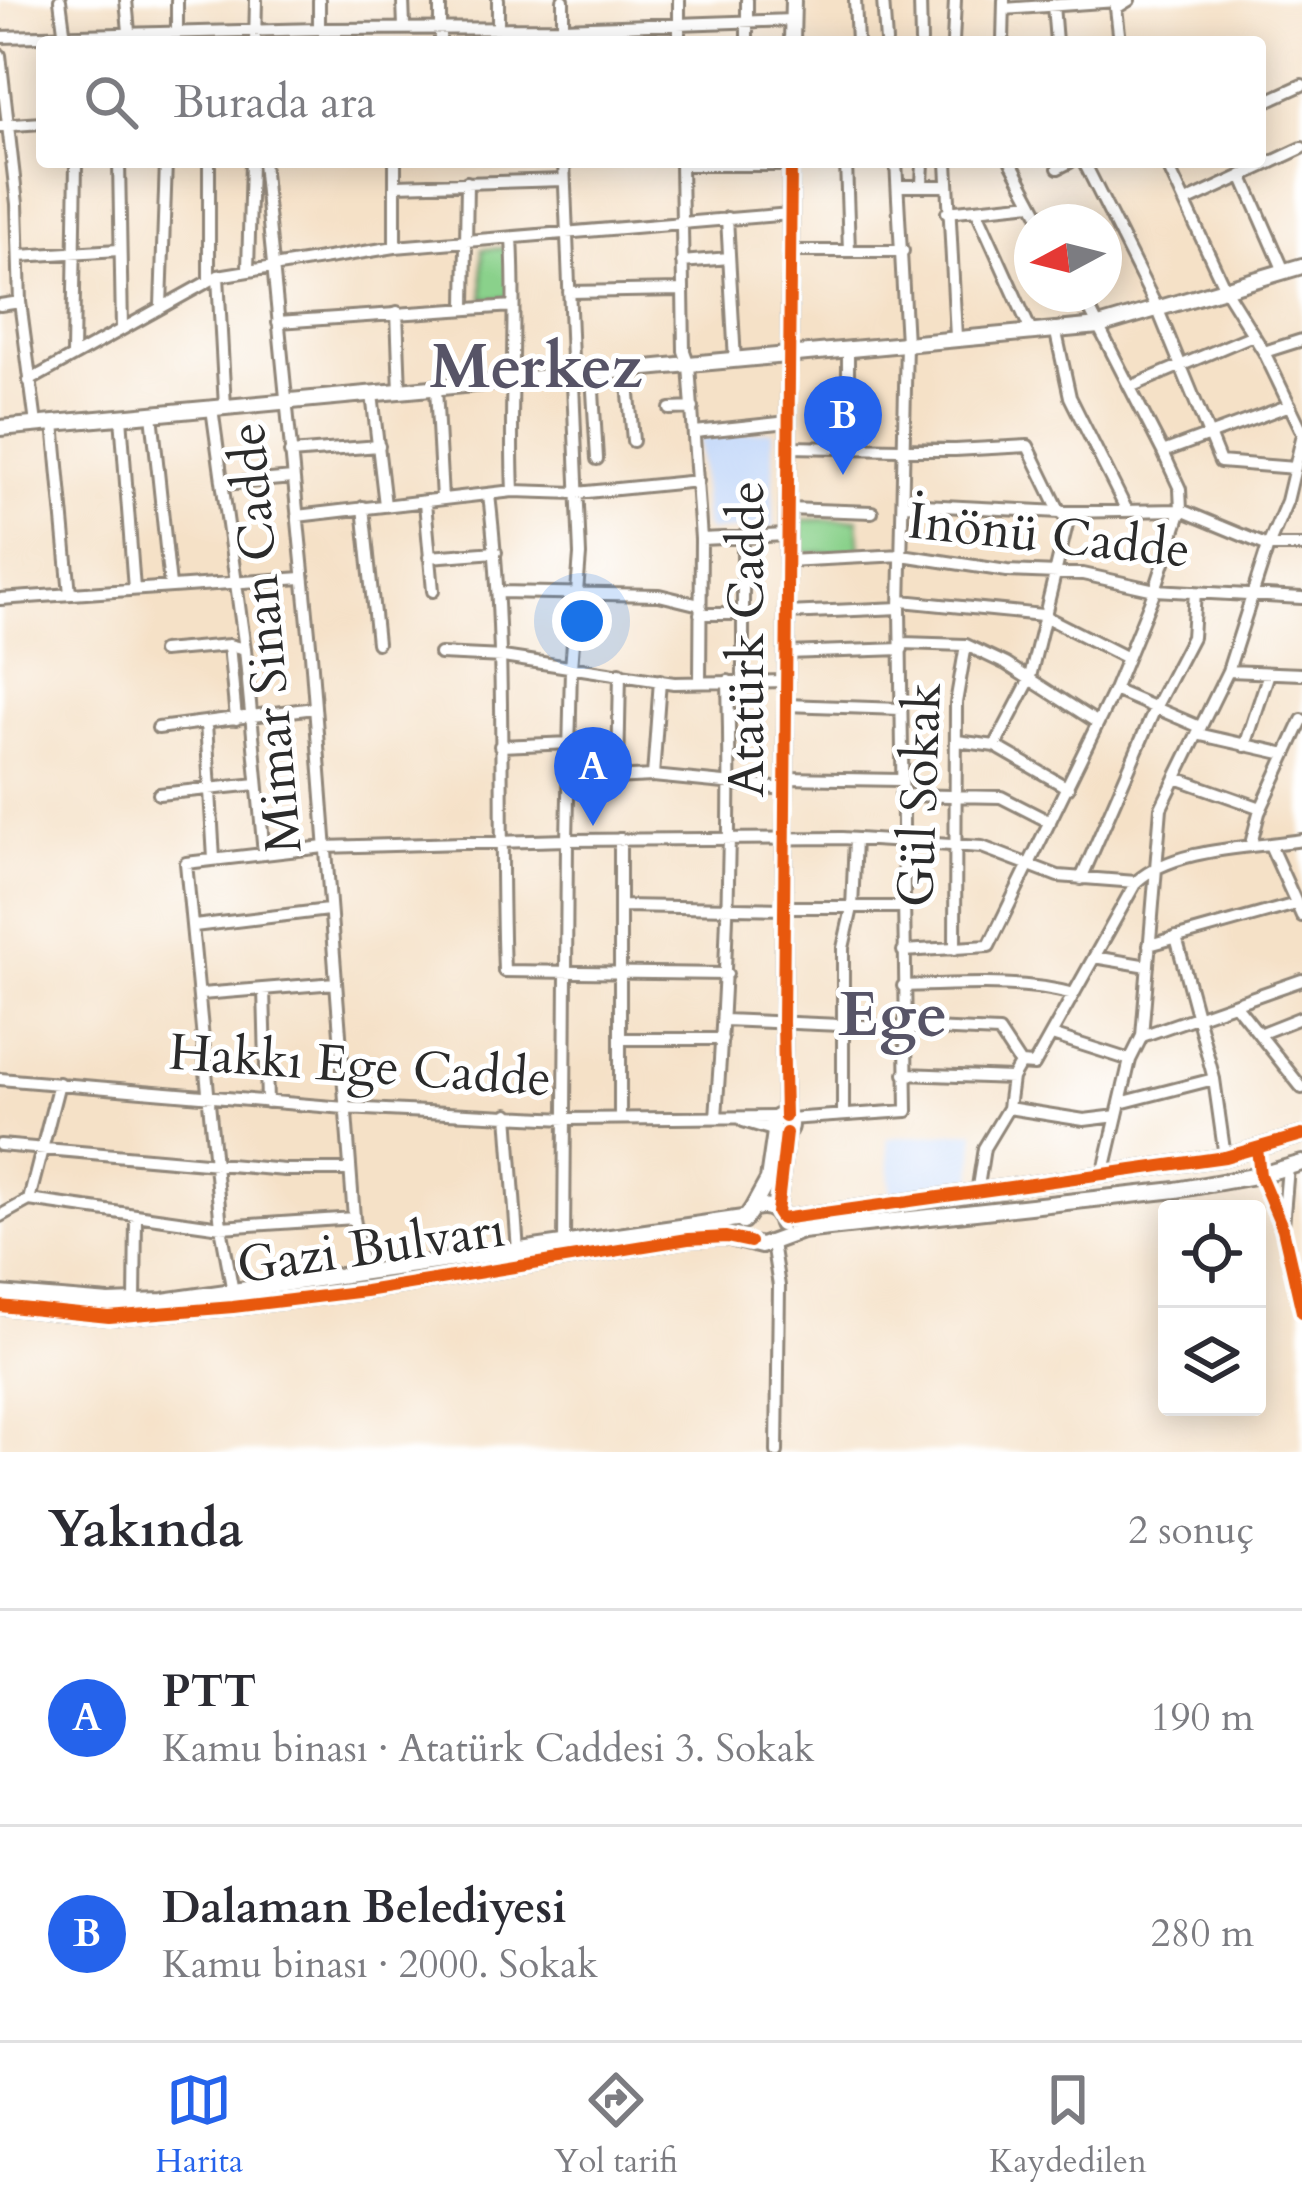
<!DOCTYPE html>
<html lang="tr">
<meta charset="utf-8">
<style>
:root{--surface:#fff;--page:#f2f2f3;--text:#2b2b33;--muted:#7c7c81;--line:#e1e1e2;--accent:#2563eb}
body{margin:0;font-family:Cardo,serif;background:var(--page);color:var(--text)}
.controls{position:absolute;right:36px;bottom:36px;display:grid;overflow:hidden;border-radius:12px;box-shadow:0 6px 30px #0003}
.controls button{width:108px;height:108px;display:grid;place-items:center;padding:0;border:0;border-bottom:3px solid var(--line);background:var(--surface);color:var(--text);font:60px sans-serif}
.compass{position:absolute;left:1014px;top:204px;width:108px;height:108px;border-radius:50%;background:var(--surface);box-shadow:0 6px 30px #0003;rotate:263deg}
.you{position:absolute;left:582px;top:621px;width:42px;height:42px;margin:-30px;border:9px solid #fff;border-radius:50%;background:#1a73e8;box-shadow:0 0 0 18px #1a73e833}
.badge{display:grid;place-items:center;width:78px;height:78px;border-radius:50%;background:var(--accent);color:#fff;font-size:39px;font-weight:700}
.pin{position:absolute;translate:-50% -99px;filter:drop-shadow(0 3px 6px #0008)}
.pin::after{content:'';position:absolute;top:63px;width:42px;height:36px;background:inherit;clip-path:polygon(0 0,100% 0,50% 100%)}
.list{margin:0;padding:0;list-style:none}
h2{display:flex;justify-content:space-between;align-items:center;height:156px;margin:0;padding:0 48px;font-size:51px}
h2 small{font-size:39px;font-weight:400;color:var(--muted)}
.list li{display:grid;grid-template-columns:78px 1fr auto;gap:36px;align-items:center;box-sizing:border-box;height:216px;padding:0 48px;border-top:3px solid var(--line)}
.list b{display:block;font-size:45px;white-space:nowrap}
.list p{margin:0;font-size:39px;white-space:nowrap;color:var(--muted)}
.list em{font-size:39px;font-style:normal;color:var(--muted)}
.icon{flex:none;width:66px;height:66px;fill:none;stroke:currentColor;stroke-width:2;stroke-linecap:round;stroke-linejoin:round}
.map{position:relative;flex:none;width:1302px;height:1452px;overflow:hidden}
.search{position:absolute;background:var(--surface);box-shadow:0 6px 30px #0003;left:36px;right:36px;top:36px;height:132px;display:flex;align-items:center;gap:30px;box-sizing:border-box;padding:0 42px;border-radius:12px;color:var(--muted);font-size:45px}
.sheet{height:588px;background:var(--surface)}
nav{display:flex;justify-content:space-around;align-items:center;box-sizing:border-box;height:168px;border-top:3px solid var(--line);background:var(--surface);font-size:33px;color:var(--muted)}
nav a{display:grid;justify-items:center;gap:6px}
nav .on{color:var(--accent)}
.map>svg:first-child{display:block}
</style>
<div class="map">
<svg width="1302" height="1452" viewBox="0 0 1302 1452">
<rect width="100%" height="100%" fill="#fff"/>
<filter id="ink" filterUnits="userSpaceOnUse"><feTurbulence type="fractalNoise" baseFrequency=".00833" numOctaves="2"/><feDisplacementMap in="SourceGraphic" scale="24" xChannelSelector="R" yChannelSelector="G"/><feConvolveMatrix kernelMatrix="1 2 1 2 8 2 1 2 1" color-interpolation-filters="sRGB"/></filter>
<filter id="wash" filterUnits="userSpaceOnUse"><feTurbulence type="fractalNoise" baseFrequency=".004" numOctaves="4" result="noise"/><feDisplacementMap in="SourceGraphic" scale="48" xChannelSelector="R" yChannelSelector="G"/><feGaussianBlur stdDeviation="2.7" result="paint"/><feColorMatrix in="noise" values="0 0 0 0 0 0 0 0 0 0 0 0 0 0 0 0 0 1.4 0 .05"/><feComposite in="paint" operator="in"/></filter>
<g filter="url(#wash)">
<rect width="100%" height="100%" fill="#f5e1c7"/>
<path fill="#c9dcf9" d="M773,430L774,528L709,531L705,526L699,438Z
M975,1131L973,1184L891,1195L887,1138Z"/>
<path fill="#8ad18b" stroke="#5a7e5b" stroke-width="3" d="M508,248L510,298L483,299L482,249Z
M858,519L860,552L802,553L801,520Z"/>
</g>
<g filter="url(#ink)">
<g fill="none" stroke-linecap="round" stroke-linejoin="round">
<defs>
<path id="minor" d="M60,0L65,38
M126,0L130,42
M177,0V33
M319,0V29
M403,0L404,27
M440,0V42
M563,0V42
M679,0V42
M747,0V42
M855,0L857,42
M883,0L886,42
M920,0L921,42
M1053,5L1056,42
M1004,9L1116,1V8
M0,37L319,29L563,28L793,20
M255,42L256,0
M498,42V0
M953,42L955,0
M1003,42L1004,0
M1120,42L1116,8L1129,0
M0,55L17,204L20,302L36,424
M1260,104L1302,85
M0,126L42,123
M119,162L122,329
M209,162V281
M263,162L311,654L354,1218L363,1274
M564,162L580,555L571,668L567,840L564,1245
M681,162L684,351L689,365L701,539L700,683
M846,162L849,251
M947,162L956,337
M1011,162L1043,222
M1084,162L1158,310L1220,462L1295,468
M1166,162L1226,291L1264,352L1302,431
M681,165H791
M1058,168L1070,162
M1242,175L1284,271
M922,184L923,162
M396,185L564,180
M900,186H945
M1186,202L1302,148
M976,209L1030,329
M947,212L1032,203
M727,218L735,361
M512,238C517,322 509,406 513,491
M395,247V162
M790,251H903
M19,256L119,250
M682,262L729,258
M248,270L251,162
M218,276L225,407
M569,292L681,290
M0,305L20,302
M161,306L166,162
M465,306L467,182
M397,312L400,391
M278,322L513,306
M1055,328L1070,397L1127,511
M1264,352L1302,340
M73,355L76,162
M627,371L633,441
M592,374L597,459
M29,381L218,276L395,247L790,214
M1130,387L1253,335
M436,388L442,499
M372,394L385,505
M848,405V350
M212,408L245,649L264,854
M670,409L693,408
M152,414L170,586
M121,417L134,589
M54,423L70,594
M695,432L788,422
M788,447L955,450L1028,446L1060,512L1068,520L1029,681L995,746
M1163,452L1290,405
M290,453L379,446
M224,484L293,478
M489,495C508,653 498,812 504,971L727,974
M425,503L433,591
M904,504L1060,512L1181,510L1268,546H1302
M363,507L377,643
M787,509L872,512
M297,516L513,491L577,493L698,481
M743,536V681
M701,539L787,535
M429,557L496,552
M787,561L902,555L1007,571L1083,574L1155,590L1302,598
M499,592L659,595L700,605
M0,599L302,578
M902,601L1042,615L1127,658
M787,613L900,608
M700,614H743
M902,643L966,645L1006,664L1098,723
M229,645L236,719
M162,651L229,645L245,649
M786,653L902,649
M440,654L503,657L674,683L786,681
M1228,671L1302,674
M1114,690L1200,727
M785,705L901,709
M206,722L214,859
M158,728L314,708
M1197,734L1286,754
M957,741L995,746L1068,788
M500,746L571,743
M1245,746L1269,673
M618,776L620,673
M653,776L660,680
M785,778L900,780
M1176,778L1261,808
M569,780L653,776L785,789
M159,794L257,784
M901,795L1001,797L1050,822
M1251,844L1259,813L1302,720
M1270,845L1302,916
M1081,879L1156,706L1192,637L1195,592
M621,906L784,909
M784,907H902
M194,926L328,910
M1176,937L1214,1079L1225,1157
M1149,945L1296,904
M955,949L956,703L966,645
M903,951L989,946L1114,690L1155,590L1181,510L1180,489L1163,452L1082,294
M1094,957L1148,966
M903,986C960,985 1018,979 1074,994
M264,989L267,1102
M201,994L335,983
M1235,1004L1302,1088
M724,1020L999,1032L1020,1064
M1259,1034L1302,1017
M1052,1035L1130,1060
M1142,1036L1302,980
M622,1039H722
M905,1074L1012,1078
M0,1079L345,1108L566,1119L777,1117
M1120,1103L1214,1079
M1008,1108L1084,1120L1117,1116
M508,1114L518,1251
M843,1114V948L852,908L855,839
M716,1117C727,972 732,826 728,681
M620,1118V839
M788,1119L907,1111L900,608L906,343L896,162
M743,1121L773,1130
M0,1145L285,1170H350
M1103,1175L1130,1060L1142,1036L1161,808L1228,671L1268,546L1287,501L1302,438
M1260,1175L1283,1229L1302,1312
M977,1193L984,1148L1008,1108L1012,1078L1020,1064L1034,1065L1136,882
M29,1200L221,1227L354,1218
M0,1216L29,1200L59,1083
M1283,1226L1288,1167
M772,1243L779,1286L777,1452
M233,1292L221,1227L186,863L324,847L567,840L842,838L982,847L1058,876L1136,882C1175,847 1252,848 1302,840
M135,1302L136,1217"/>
<path id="major" d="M792,42L793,0
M0,428L1099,326L1302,266
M772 1125a9 9 0 1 1 18 0a9 9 0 1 1-18 0Z
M785,1117L783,1022L791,162
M752,1209L768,1180L775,1132
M777,1213L786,1133
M781,1219L1225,1157L1302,1135
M743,1222L752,1209C766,1204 778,1209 781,1224
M0,1294L109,1303L163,1301L743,1218
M0,1306L109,1317L233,1307L365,1291L688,1239L726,1237L761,1246L802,1231L1176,1190L1260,1175L1302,1163"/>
</defs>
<use href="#minor" stroke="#908679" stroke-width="16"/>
<use href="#major" stroke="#908679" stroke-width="20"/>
<use href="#minor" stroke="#fff" stroke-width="10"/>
<use href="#major" stroke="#fff" stroke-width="14"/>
<defs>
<path id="cycleway" d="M785,1117L783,1022L791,162
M786,1133L777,1213L781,1219L1225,1157L1302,1135
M1257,1148L1260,1175L1283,1229L1302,1312
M0,1306L109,1317L233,1307L365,1291L688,1239L726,1237L750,1242"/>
</defs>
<use href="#cycleway" stroke="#fff" stroke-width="20"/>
<use href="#cycleway" stroke="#e8590c" stroke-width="12"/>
</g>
</g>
<g text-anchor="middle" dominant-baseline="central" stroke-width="10" stroke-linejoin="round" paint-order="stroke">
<g font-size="51" fill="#2b2b2b" stroke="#fff">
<text transform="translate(1049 536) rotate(6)">İnönü Cadde</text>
<text transform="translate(266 638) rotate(-95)">Mimar Sinan Cadde</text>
<text transform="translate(747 639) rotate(-90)">Atatürk Cadde</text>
<text transform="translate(920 795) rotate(-88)">Gül Sokak</text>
<text transform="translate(360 1066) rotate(4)">Hakkı Ege Cadde</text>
<text transform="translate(371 1248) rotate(-8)">Gazi Bulvarı</text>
</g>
<g font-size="63" font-weight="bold" fill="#575467" stroke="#fff">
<text x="536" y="367">Merkez</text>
<text x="893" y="1015">Ege</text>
</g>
</g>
</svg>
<div class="controls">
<button><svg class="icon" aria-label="locate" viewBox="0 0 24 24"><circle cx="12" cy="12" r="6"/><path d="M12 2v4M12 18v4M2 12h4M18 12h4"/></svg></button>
<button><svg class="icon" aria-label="layers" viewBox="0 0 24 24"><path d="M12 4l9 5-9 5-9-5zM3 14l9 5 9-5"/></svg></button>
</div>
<svg class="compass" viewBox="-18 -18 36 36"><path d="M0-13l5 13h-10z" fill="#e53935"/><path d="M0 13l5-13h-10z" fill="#7c7c81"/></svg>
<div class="you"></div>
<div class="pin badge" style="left:593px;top:826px">A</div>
<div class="pin badge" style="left:843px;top:475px">B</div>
<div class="search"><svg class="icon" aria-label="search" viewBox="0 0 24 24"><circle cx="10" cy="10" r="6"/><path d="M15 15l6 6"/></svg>Burada ara</div>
</div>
<section class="sheet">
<h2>Yakında<small>2 sonuç</small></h2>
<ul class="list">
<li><span class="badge">A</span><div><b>PTT</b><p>Kamu binası · Atatürk Caddesi 3. Sokak</p></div><em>190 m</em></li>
<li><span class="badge">B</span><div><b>Dalaman Belediyesi</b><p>Kamu binası · 2000. Sokak</p></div><em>280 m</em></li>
</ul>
</section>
<nav>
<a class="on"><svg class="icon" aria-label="map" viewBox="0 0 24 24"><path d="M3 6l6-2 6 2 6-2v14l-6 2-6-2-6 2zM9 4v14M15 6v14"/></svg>Harita</a>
<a><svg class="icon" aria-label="directions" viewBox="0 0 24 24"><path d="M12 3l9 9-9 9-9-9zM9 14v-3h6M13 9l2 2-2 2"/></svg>Yol tarifi</a>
<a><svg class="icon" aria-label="saved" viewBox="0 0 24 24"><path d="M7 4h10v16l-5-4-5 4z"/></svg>Kaydedilen</a>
</nav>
